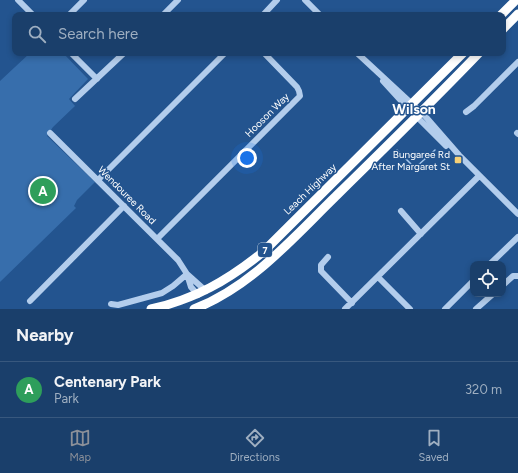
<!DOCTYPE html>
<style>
:root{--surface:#1a3f6b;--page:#234671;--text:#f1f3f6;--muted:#9fafc1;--line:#38587e;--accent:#8c9099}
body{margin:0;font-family:Figtree,sans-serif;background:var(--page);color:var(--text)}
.controls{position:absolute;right:12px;bottom:12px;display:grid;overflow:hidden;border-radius:8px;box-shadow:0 2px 6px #0003}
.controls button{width:36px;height:36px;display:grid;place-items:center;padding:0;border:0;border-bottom:1px solid var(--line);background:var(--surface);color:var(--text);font:20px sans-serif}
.you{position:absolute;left:247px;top:158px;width:14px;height:14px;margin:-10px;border:3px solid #fff;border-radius:50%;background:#1a73e8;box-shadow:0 0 0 6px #1a73e833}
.badge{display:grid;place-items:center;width:26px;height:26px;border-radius:50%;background:var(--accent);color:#fff;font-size:13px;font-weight:700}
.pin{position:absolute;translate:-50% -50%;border:2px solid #fff;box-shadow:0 1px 4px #0006}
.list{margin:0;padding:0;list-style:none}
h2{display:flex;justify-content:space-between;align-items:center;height:52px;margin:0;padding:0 16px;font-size:17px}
h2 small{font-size:13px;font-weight:400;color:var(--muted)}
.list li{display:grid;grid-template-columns:26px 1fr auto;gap:12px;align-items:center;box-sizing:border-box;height:56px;padding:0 16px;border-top:1px solid var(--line)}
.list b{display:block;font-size:15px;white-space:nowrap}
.list p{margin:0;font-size:13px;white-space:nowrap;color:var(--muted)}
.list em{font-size:13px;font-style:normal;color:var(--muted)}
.icon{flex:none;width:22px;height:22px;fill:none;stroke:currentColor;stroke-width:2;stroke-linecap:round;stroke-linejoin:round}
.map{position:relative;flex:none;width:518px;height:309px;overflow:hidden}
.search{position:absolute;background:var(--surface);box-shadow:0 2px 6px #0003;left:12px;right:12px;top:12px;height:44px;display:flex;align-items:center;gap:10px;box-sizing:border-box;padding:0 14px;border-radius:8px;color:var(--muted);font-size:15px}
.sheet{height:108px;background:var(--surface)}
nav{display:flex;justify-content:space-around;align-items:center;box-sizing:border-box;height:56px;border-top:1px solid var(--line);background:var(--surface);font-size:11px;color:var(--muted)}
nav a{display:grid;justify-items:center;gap:2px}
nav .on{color:var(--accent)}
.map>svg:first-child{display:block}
</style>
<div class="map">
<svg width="518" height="309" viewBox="0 0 518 309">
<rect width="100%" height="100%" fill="#23548f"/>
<path fill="#376eac" d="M30,53H63L88,79L69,99L75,106L53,127L47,136L95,182L77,200L74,206L76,208L0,282V81Z"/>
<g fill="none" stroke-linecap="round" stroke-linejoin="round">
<path stroke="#a7c8ed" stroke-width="1.5" d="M397,150L412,165L416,167L435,150"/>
<path stroke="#b3cdec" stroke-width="6" d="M18,0L33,15
M305,0L320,15
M69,15L84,0
M163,15L178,0
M263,15L277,0
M71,53L97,79
M357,53L425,116L459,155L518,214
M383,81L404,104L446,146
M75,99L124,53
M466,112L474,106L518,62
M50,133L178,260L187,274L191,287L198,295
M517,133L518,134
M98,180L225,53
M401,211L421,234
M157,239L300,96L299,91L297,87L264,53
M328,257L321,265V271L352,303
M490,264L518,237
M187,274L206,291
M378,277L410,309
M503,285L513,276H518
M30,301L124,206
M111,304L118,305L162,293L173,286L187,274
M345,309L479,176
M445,309L473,281
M476,309L493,294"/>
<path stroke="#fff" stroke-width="9" d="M501,15L516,0
M503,29L518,14
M151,309C195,299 227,281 263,252L463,53
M194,309C251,287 292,239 335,197C384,149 432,102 479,53"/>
</g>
<rect fill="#f7d076" stroke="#23548f" stroke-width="1.5" x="454" y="156" width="8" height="8" rx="2"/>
<g text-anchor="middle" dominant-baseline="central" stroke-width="3" stroke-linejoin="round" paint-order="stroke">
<rect fill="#23548f" stroke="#bdccdd" stroke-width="1" x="258" y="243" width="14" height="14" rx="3"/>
<g font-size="9" font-weight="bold" fill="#fff">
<text x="265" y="250">7</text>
</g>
<g font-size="10" fill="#fff" stroke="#23548f">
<text transform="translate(267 115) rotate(-45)">Hooson Way</text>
<text transform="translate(310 189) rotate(-44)">Leach Highway</text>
<text transform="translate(127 195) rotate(45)">Wendouree Road</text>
</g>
<g font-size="10" fill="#fff" stroke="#23548f" text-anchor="end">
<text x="450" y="154">Bungaree Rd<tspan x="450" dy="12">After Margaret St</tspan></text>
</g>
<g font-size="14" font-weight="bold" fill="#fff" stroke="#23548f">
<text x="414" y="109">Wilson</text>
</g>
</g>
</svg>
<div class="controls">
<button><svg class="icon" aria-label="locate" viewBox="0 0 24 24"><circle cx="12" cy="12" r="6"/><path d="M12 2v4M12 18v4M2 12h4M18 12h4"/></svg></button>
</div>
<div class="you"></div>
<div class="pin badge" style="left:43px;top:191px;background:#2e9e5b">A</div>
<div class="search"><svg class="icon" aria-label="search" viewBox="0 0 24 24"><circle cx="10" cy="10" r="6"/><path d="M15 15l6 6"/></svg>Search here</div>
</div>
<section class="sheet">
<h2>Nearby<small></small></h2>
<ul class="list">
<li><span class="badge" style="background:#2e9e5b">A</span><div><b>Centenary Park</b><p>Park</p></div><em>320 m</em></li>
</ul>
</section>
<nav>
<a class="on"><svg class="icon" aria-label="map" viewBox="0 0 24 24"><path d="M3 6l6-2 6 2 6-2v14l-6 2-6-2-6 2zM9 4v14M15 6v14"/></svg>Map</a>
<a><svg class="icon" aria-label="directions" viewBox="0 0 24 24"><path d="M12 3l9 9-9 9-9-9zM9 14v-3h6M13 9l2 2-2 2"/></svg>Directions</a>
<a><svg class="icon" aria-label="saved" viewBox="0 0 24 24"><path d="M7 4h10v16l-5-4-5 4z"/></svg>Saved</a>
</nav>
